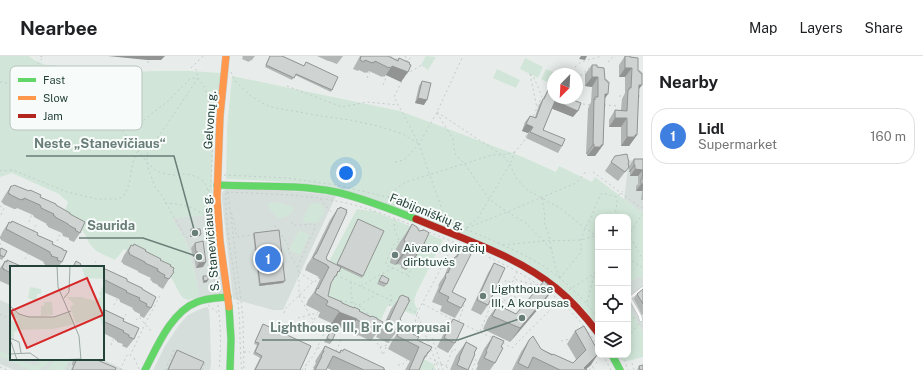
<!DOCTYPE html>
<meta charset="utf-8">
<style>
:root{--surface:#fff;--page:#f6f6f6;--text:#202124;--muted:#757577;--line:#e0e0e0;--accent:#7c3aed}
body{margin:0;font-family:"Public Sans",sans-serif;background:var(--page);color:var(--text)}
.controls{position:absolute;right:12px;bottom:12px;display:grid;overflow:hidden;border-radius:8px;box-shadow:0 2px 10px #0003}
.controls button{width:36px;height:36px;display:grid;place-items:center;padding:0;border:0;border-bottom:1px solid var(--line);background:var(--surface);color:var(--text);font:20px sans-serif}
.compass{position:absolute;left:547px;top:12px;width:36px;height:36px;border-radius:50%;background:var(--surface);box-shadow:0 2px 10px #0003;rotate:204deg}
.you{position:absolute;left:346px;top:117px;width:14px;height:14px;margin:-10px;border:3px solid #fff;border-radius:50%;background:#1a73e8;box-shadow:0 0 0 6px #1a73e833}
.badge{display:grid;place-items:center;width:26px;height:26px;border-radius:50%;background:var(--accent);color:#fff;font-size:13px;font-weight:700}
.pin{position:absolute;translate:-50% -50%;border:2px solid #fff;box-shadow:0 1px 4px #0006}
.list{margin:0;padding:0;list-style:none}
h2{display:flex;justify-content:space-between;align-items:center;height:52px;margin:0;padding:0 16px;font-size:17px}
h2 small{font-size:13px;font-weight:400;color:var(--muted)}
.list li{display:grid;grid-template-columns:26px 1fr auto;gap:12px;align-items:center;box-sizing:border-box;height:56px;margin:0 8px 8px;padding:0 8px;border:1px solid var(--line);border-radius:16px}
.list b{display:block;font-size:15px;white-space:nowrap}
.list p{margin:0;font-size:13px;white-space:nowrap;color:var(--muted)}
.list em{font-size:13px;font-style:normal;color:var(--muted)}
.icon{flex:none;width:22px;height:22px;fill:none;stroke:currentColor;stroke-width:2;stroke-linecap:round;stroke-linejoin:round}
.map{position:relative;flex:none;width:643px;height:314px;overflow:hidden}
header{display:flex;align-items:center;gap:24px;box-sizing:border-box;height:56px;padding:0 20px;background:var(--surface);border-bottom:1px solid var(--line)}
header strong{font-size:19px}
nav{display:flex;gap:22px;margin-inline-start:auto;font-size:14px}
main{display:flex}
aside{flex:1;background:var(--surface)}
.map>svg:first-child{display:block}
</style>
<header>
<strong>Nearbee</strong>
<nav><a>Map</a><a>Layers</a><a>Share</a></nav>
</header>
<main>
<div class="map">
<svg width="643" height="314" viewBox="0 0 643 314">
<rect width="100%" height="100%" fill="#e8edeb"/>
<path fill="#d6dedb" d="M629,104H643V156L637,153L624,143Z
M226,133L290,135L313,137L336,140L283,254H273L233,243L222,144V138L223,135Z
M213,159L216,195L224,236L221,239L196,242L199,240V236L189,195L185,184L171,161Z
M639,220L643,223V277L628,250V227Z
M0,244L11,249V303H102L125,314H14L0,308Z
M207,251L209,254L210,267L211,308L210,314H153L165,290L179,269L188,259L198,254Z"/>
<path fill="#d1e6d8" d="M0,0H29L34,4L46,9H55L69,19L91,24L121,17L153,15H190L221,17L213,87L212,120L213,159L172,162L185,184L189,195L199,236V240L196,242L188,244L183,242L180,238L172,223L163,215L124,193L115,204L96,195L89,187L86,180L78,169L65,161V154L68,146L59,138L12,117L0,121Z
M426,0L436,1L428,14L421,9Z
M525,2L543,11L538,22L520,13Z
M497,13L520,24L516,32L493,22Z
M546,13L558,18H553V29L541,23Z
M232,20L400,55L523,101L556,116L559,110L592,126L595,121L637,153L643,156V223L639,220L628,227V161H598V270C583,250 565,233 544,219C503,199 462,179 420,161C396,151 372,141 346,135C307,125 266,125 226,123L227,73Z
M271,146L280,147L294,151C292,158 286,162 278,162L273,157L268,150L269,147Z
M319,147C329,156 323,159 317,167L302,166L310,148Z
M357,153L373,155L393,163L443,184L416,238C414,244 413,248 418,253L415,259L388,249L375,276L321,250L323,217Z
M299,174L309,179L300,199L289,194Z
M628,250L643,277V301C633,303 622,310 616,299H628Z
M0,295L11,300V303C22,303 30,312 41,308L31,303H43L41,308L43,307L46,303H51L46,309L39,313L40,314H30L0,300Z
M54,303H69L64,314H49Z
M424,303L433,308L436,314H419Z"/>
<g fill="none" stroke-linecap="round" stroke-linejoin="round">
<defs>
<path id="lane" d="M641,264L640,260L630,242L643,232"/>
<path id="fast" d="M217,129C256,131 297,128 336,136C363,142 390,153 416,163
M229,251L231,283L230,314
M612,299L620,314
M145,314C157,291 171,256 197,246C207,242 218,242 228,241"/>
<path id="slow" d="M226,0L220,60L217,142L220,185L229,251"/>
<path id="jam" d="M416,163C463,183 517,200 556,232C572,245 586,261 598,277"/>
</defs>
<use href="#lane" stroke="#c5cac8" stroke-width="4"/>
<use href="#fast" stroke="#c3cbc8" stroke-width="8"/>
<use href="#slow" stroke="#c3cbc8" stroke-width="8"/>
<use href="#jam" stroke="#c3cbc8" stroke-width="8"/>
<path stroke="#c3ccca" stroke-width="1" stroke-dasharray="2 3" stroke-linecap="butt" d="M391,0L395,3H398
M405,0L408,5V6
M405,5H408L412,0
M608,6L614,0H616
M148,7V4
M575,11L581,6L602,0
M191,12L203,0
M231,16L236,26L251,40L262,47L271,51L321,60L350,64L378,70L403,78L419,88
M406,18L422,9
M530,18L533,20L542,40L533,61
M530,18L537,52
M404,21L394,41L419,88L442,154L451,167
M367,22L370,15
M577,23L591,10
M0,26L37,32L47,35L59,41L98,53L104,56L109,60L121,73L147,106L156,115C162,117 168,119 174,119C178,119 181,118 184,118C196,119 205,123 208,135
M24,29L27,22L43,1L40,0
M383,29L387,19
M287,30L342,51L367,46L398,49
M619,40H623
M638,40H643
M583,48L591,49
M604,49L619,50
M437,56L502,99L510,108L516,122L527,134L560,152L585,172L598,181
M106,57L140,67L168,45L190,23L195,22H198L205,32L213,62
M437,57L453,83L455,98L465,108L489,143L507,156L526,167L551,193
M213,84L211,129L206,142L208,178L210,186L216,236
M395,106L404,104L419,88L427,74L437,56L463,0
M0,114L2,115L13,114L67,136L97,143H116L123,141L126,136L129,128L133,106L138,95
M593,116L637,149L643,152
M224,119L287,122L336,129L387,141L395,144C424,156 453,168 482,180C503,189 526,199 545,211C565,225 583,242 598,261
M226,136C268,138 312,138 354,149C373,154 392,161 411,169
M228,136L243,262L244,314
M226,137C225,173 234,211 238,247C241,269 239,292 242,314
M388,141L397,132L406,126L492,99H502L515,96
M542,142L545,160L544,166L549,180L555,210L560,222
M320,143L333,158
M165,147C181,148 194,150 206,161
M0,150L4,152L0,161
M231,158H232L237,181L253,179
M616,158L618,161
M615,161L617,147V142
M395,163L394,172L400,187
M29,166L32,158
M291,166L293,169C300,170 307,168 314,168L316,170L300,205L298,213L299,224V239L307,243
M275,169L276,174
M418,172L424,174
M467,172L507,156L576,127C578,125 584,118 586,115
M33,175L36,169
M279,175L289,190L288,195L298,213
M462,175L478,162L510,108L515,96L524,85L527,77
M429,176C467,192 507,206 541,231
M628,177L643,204
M628,180L638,164L643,158
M188,182L185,180L162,140L155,131L147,109V99L149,92L166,70L198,22L196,13
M57,185L61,176
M399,186H397L394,188L386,206V209L408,219
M0,187L2,192L0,193
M503,189L543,185L581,184L598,179
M419,196H441
M628,202L643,212
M25,203L28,198
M33,211V209
M93,211L96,205
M299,216L313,226
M336,219L397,247
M409,221L408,219L418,198
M514,222L517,216
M560,222L581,196V184L585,172L591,161L597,146L602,137L617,141L623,135
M125,223L128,218
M351,226V237L353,247
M361,230L381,218L393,212
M496,232L526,246
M569,234L598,215
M550,237C569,251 585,270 598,290
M299,240L314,266
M340,245C353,245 362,250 370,260
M587,246L598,204
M423,248L453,264
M114,249L118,242
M208,249L219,258
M218,249C221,271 221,292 219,314
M359,249L377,238
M389,250L391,244V238
M405,251L417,257L413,278
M493,252L497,243L511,250L512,248L498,241L506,224L512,227L514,223L520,225L539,230
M284,257L285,253L313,226H315L318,221
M0,258L11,264
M628,261L634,262H637
M298,262L317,257L319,255
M123,264L126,258
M136,264L139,261L152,276
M459,265L464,249
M458,266L493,282
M312,268L317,258
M480,275L490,251L486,249
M457,280L467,285L466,286L476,291V292
M628,281L640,266
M432,282L441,308L436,306
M374,283L380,291L387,289L393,282L395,281
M561,285L570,283
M421,286L427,283
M503,287L512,292L559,245
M111,289L114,282
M318,291L322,296
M380,291L383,299L387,289
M336,295L342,282
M244,296H250
M603,299L611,314
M623,299L628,314
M130,300L145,268L161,238
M425,300L436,305L432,314
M134,302L139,313
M632,307L634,314
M441,308L446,310L453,293L460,296
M441,308L443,314
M398,309H402L407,304
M0,311L7,314
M446,311L450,313
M592,311L597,306
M44,314H45
M67,314L72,303
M120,314L127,299
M165,314L174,294L176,295
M202,314L205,307H203
M302,314L314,299L325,275
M305,314L307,308
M439,314L417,257L454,188
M472,314L476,304L472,302
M589,314L592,311L597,314"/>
<use href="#lane" stroke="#fcfcfc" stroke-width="2.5"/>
<use href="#fast" stroke="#63d668" stroke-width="7"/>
<use href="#slow" stroke="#ff974d" stroke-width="7"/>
<use href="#jam" stroke="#b3261e" stroke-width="7"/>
</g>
<path fill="#b2b6b5" d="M242,0H255L251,5L250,4L249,6L242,3L243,1Z
M270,0H282L304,10L306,6L332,34L331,36L295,19L292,24L265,11Z
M317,0H343L337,8L329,5H328Z
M360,0H388L397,4L399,2L401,26L386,19L384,21L383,20L382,21L369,15L367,17L366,16L365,17L359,14L358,15L353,13Z
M625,0H630V1L638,15L642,29L638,34L637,79L629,90H621V71H609V64L615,54H621L622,43L625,37V21H619V9Z
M592,9L597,11L604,44L603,89L595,100H587V98H586L588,53L589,50L591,46L592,31L585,30V18Z
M422,25L424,49L415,47L419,30Z
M548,34L573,61L552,52L543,74L562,90L558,97L526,82L528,77L522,75L525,66L530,60L535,61L539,49Z
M615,100L628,108L629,111L618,125L605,115Z
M634,103H643V144H641L642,135H636V130L638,128V120H630V116H629V110Z
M11,130L40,141L70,158L80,177L74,186L69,184V182L63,180L62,177L48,171V170L46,169L47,168L34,161L33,159L17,152L16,153H14L3,148V147L1,146L5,139Z
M338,152L326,202L327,204L337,209L358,163L363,220L362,222L341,212L331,227L328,240L377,263L379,274L371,285L358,279V280L348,276L349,275L331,268V267L318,261L320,256L306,249L308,244L314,236L320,223L318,222L319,221L305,214L307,209L311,203L330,164Z
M9,166L37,179L52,188L62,206L58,211H49L45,209V208L43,207L44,206L1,184V183H0V181L3,175Z
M412,168L422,192L407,213L406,214L401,212V209L397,208L395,209L390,207V205L398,189Z
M191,173L200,180L190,181V175Z
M254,177L283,227L259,230L253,178Z
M195,187L203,211L196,212L194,201H193L191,192Z
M134,188L160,204L169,223L163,233L158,230V229L152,226V225L150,224L151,222L138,216V215L123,208V207L121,206L124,199L131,189L133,190Z
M0,193L4,201L2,204L0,203Z
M461,193L452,236L461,252L455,262L440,255L442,250L432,246L439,230H438L440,226L445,219L448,210Z
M7,204L11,211V230L0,225V212L5,205H6Z
M494,207L488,249L481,259L471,254L488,217Z
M103,212L142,233L151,252L144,262L140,260V258L134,255V254L132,253L133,252L120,246V245L119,243L103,236Z
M382,219L387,228L384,231L377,228Z
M203,220L207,226L203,227L202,222Z
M643,233V258L642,259L634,243L637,238Z
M402,239L400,263L398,274L388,287L376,281L378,277L384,268L391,253Z
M544,246L510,286L483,273L488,262L498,249L516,258Z
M103,253L123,265L134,283L127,292L122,290L123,288L117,286V285L115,284V283L103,277Z
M453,263L455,287L448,297L437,291L446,273Z
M263,268L300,314H254L260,302L253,298L257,289L254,288Z
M584,270L591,309L586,313L587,314H512L521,296L529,284L541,293L573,307L576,303L567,288L575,275Z
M401,272L413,278L417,284L429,296L423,305L419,314H405L410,305L388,293L392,285Z
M330,276L332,285L330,288L324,286Z
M493,280L501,291L495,307L490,314H476L478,309L477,308L484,293Z
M466,286L475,298L467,314H450L456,300Z
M325,290L339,296L341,294L385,314H331L327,312L326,314H313L314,312H313L316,307L315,306L317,302Z
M177,294L200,314H167L175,297Z
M74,303H95L115,314H71L73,310L72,309V307Z
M639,310L643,314H637Z"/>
<path fill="#919493" d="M108,0H165L161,4H147Z
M581,0H587L585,4L579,3Z
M392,10L408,16L401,26L386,19Z
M625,12H632L625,21H619Z
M592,21H598L592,31L585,30Z
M639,29H642L635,38Z
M605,38H608L601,48Z
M418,42L427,44L424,49L415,47Z
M555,45L578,55L573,61L550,52Z
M615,62H627L621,71H609Z
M526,68L533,71L528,77L522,75Z
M635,79H637L629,90H621L627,81Z
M593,88H594L587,98H586Z
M601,89H603L595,100H587L594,91Z
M634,109H635L630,116H629Z
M635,113L643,114L638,120H630Z
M641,128H643V134L642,135H636Z
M201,178L200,180L190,181L191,179Z
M412,187L397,208L395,209L409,188Z
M422,192L407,213L406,214L420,193Z
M196,196H198L194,201H193Z
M206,206L203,211L196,212L199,207Z
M208,224L207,226L203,227L204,225Z
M285,225L283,227L259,230L260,228Z
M553,233L544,246L510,286L520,272Z
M339,256L357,263L349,275L331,268Z
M598,298L591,309L585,314L584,312Z"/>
<path fill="#cfd4d2" stroke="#919493" d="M270,0H282L304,10L306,6L338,21L332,34L296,18L294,22L266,9Z
M361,0H388L398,5L399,2L410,7L409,8L411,9L408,16L392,10L391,12L389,11V12L375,5L374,7L372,6V7L365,4L364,6L360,4Z
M625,0H630V1L638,2V15H640V17H642V29H639L637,79H635V81H627V62H615V54L627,55L628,34H629V32H631L632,12H625Z
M592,9H597V11L604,12L605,24H607V26H609L608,38H605L603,89H601V91H594V88H593L594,43L595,44V41H598V21H592Z
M422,25L431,27L427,44L418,42Z
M548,34L553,36V42H568L581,47L578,55L555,45L543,74L565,83L562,90L530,76L533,71L526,68L530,60L536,62L543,43H544Z
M627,98L629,107H628L629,111L625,116L611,106L615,100Z
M634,103H643V128H641V123H642L643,114L635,113V109H634Z
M14,129L29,135L30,134L41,139L40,141L56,148V149L70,157V158L85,166L80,177L75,174L76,173L70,170L68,168L55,161V160L53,159L54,158L41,152V151L40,149L24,142L23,144L21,143V144L9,138H10L8,137L11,130H13Z
M340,151L347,154L346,156H347L326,202L327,203V204L341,211L339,216L338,215L336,220H335L331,227L328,240L342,246V247L354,252V251L360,254L359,255L371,261L372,260L377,262V263L383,266L379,274L366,268L357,264V263L339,256V255L326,249L328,245L315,237L317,232L318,233L329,211L327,210V209L313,202L315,198H316L338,152L339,153Z
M358,163L384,175L363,220L337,208Z
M12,165L38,177L37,179L53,186L52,188L63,193V194L67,195L62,206L57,204L58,202L51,200L52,199L50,198V196L8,174L6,173L9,166L11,167Z
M412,168L417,171L419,175L424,174L428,176L429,177L422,192L420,193L416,191L415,188L412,187L409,188L405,186L404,184Z
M191,173H200L201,178L191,179Z
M279,174L285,225L260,228L254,177Z
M203,185L206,206L199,207L198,196H196L195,187Z
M134,188L146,194L145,195L161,203L160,204L171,209L170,210L174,212L173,215L174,216L169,223L164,221L165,219L159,216V215H157L158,213L145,207V206L129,198L130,197L128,196L131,189L133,190Z
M1,192L7,195L4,201L0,199V194Z
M461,193L471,198L452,236L466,243L461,252L447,245L449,241L439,236L446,221L445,220L447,216L448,217L455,201H457Z
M7,204L23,211H11V217L3,213H4L2,212L5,205L7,206Z
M76,205L81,208L79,211H73Z
M494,207L505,212L488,249L477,244Z
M103,212L127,223V225L142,232V233L156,241L151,252L146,250L147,248L139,244L140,242L126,236L127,235L103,223Z
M382,219L389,223L387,228L379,225Z
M203,220H208V224L204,225Z
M544,225L553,233L520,272L492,260L498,249L516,258Z
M643,233V248L637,238Z
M402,239L409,242L408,244H410L400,263L401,264L399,269H400L398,274L385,268L388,263L389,264L400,240H401Z
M103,253L124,263L123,265L139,272L134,283L129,281V279L123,276L124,275L122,274L103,265Z
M453,263L464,268L455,287L444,282Z
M263,268L311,290L300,314H255L262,300L255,296L259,287L255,286Z
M584,270L598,295V298L584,312L587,314H560L533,301L528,312L518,307L529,284L533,280L541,293L552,299L553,298L573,307L586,294L575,275Z
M401,272L413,277V278L419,281L417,284L432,291L429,296H428L426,300H425L419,314H409L419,291L397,280Z
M330,276L335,278L332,285L327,282Z
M493,280L504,285L501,291L503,292L495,307L484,302L487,296L486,295Z
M466,286L477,292L474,297L475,298L468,314L457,309L460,302H459Z
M325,290L340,297L341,294L343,295L344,293L384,312V314H385H364L333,300L326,314H315L322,300H321L324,295H323Z
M177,294L204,306L200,314H168Z
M76,303H95L116,312L115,314H72L76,305L75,304Z
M643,309V314H640L639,310Z"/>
<g fill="#697e78" stroke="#f7fbf9" stroke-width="1.5">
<circle cx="395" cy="199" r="4"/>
<circle cx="483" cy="240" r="4"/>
</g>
<g text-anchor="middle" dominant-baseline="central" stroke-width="4" stroke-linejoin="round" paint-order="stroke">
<g font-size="12" fill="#24423a" stroke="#f7fbf9">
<text transform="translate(210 64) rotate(-86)">Gelvonų g.</text>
<text transform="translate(427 156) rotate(22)">Fabijoniškių g.</text>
<text transform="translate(211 187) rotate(-95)">S. Stanevičiaus g.</text>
</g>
<g font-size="12" fill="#24423a" stroke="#f7fbf9" text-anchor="start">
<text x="403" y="192">Aivaro dviračių<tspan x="403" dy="14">dirbtuvės</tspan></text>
<text x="491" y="233">Lighthouse<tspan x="491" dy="14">III, A korpusas</tspan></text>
</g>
</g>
<g transform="translate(10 210)">
<rect width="94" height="94" fill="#e8edeb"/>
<path d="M94,0V13L75,12L72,2ZM94,17V62L89,50L66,58L60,41L64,38L57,31H71L86,35L91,30L89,28ZM20,21L31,23V28H27V35L18,32ZM34,36H42L43,49L31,50V40H34ZM4,45L13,50L42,51L60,46L65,58L43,63L8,64L4,66V73L0,70V54L6,56L8,54L1,48Z" fill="#d1e6d8"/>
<path fill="none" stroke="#9aa9a4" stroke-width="1" d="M47,0L48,21L69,70L71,94M54,32L59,26L60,0M0,40L9,48L19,51H44L61,45M0,72L9,76L11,87M0,73L7,94M0,88L20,87L30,94M46,94L71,93"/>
<path fill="#d62828" fill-opacity="0.15" stroke="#d62828" stroke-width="2" d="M77,12L93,49L17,82L1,45Z"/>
<rect width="94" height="94" fill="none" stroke="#24423a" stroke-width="2"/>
</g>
<rect x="10" y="10" width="132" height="64" rx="6" fill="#f7fbf9" stroke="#b8c4c0" stroke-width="1"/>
<rect x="18" y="22" width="18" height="4" fill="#63d668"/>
<rect x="18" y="40" width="18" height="4" fill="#ff974d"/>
<rect x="18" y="58" width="18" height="4" fill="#b3261e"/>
<g font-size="11" fill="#24423a">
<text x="43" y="28">Fast</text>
<text x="43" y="46">Slow</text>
<text x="43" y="64">Jam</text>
</g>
<path fill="none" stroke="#697e78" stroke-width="1.5" d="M195 177L174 100H26M199 201L143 182H79M522 262L458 284H262"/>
<g fill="#697e78" stroke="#f7fbf9" stroke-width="1.5">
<circle cx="195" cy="177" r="4"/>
<circle cx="199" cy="201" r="4"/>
<circle cx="522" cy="262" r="4"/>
</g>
<g font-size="13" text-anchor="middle" font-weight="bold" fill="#697e78" stroke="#f7fbf9" stroke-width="4" stroke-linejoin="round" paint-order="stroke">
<text x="100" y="92">Neste „Stanevičiaus“</text>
<text x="111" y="174">Saurida</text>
<text x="360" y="276">Lighthouse III, B ir C korpusai</text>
</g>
</svg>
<div class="controls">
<button>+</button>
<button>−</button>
<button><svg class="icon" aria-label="locate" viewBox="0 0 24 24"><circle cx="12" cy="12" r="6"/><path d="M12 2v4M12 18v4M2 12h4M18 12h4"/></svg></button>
<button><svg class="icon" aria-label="layers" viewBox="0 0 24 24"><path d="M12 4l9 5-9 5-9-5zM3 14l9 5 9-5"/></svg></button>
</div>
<svg class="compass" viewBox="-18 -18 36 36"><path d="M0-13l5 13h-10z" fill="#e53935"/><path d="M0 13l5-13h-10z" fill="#757577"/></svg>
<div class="you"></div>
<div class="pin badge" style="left:268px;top:203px;background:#3f7fe0">1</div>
</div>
<aside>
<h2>Nearby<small></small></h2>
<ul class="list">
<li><span class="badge" style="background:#3f7fe0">1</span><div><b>Lidl</b><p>Supermarket</p></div><em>160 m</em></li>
</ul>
</aside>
</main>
